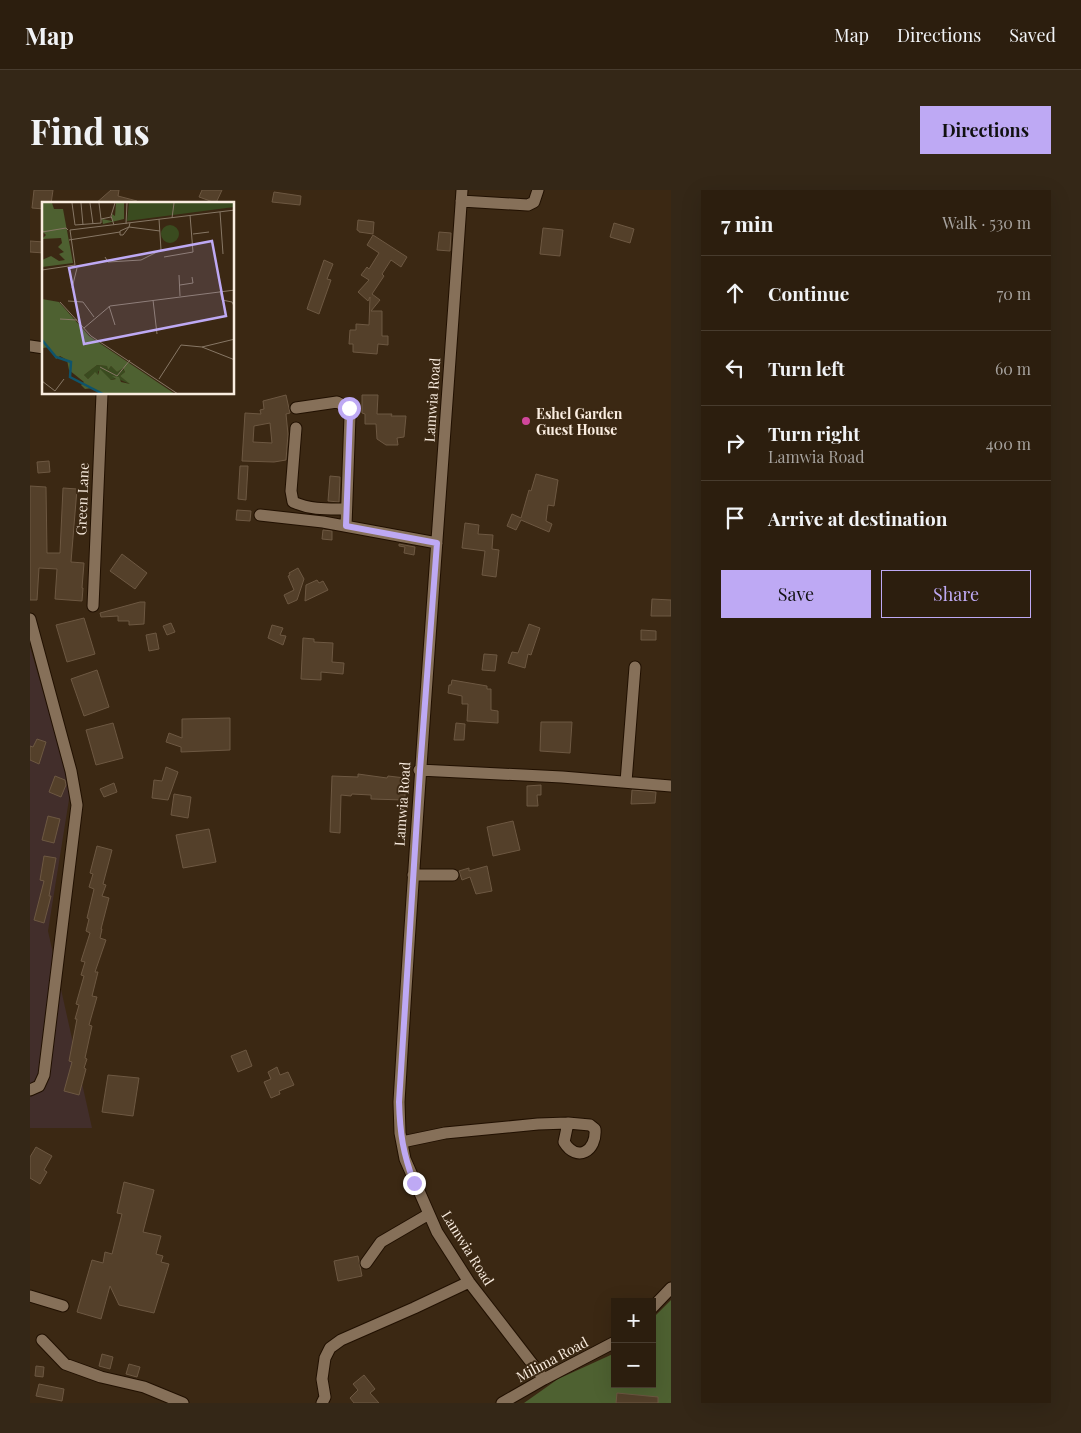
<!DOCTYPE html>
<meta charset="utf-8">
<style>
:root{--surface:#2c1e0e;--page:#342717;--text:#f1f3f6;--muted:#a6a29e;--line:#483c2e;--accent:#bea9f4}
body{margin:0;font-family:"Playfair Display",serif;background:var(--page);color:var(--text)}
.controls{position:absolute;right:15px;bottom:15px;display:grid;overflow:hidden;border-radius:0px;box-shadow:0 5px 20px #0002}
.controls button{width:45px;height:45px;display:grid;place-items:center;padding:0;border:0;border-bottom:1px solid var(--line);background:var(--surface);color:var(--text);font:25px sans-serif}
.stop{position:absolute;width:15px;height:15px;margin:-11px;border:4px solid #bea9f4;border-radius:50%;background:#fff}
.stop.end{background:#bea9f4;border-color:#fff;box-shadow:0 1px 5px #0008}
.list{margin:0;padding:0;list-style:none}
h2{display:flex;justify-content:space-between;align-items:center;height:65px;margin:0;padding:0 20px;font-size:21px}
h2 small{font-size:16px;font-weight:400;color:var(--muted)}
.list li{display:grid;grid-template-columns:32px 1fr auto;gap:15px;align-items:center;box-sizing:border-box;height:75px;padding:0 20px;border-top:1px solid var(--line)}
.list b{display:block;font-size:19px;white-space:nowrap}
.list p{margin:0;font-size:16px;white-space:nowrap;color:var(--muted)}
.list em{font-size:16px;font-style:normal;color:var(--muted)}
.actions{display:flex;gap:10px;padding:15px 20px}
.actions a{flex:1;padding:11px 0;border:1px solid var(--accent);border-radius:0px;text-align:center;font-size:18px;color:var(--accent)}
.actions .main{background:var(--accent);color:#111}
.icon{flex:none;width:28px;height:28px;fill:none;stroke:currentColor;stroke-width:2;stroke-linecap:round;stroke-linejoin:round}
.map{position:relative;flex:none;width:641px;height:1213px;overflow:hidden;border-radius:0px}
header{display:flex;align-items:center;gap:30px;box-sizing:border-box;height:70px;padding:0 25px;background:var(--surface);border-bottom:1px solid var(--line)}
header strong{font-size:24px}
nav{display:flex;gap:28px;margin-inline-start:auto;font-size:18px}
.intro{display:flex;align-items:center;justify-content:space-between;box-sizing:border-box;height:120px;padding:0 30px}
h1{margin:0;font-size:35px}
.button{padding:12px 22px;border-radius:0px;background:var(--accent);color:#111;font-size:18px;font-weight:700}
main{display:flex;gap:30px;padding:0 30px}
aside{flex:1;background:var(--surface);border-radius:0px;box-shadow:0 5px 20px #0002}
.map>svg:first-child{display:block}
</style>
<header>
<strong>Map</strong>
<nav><a>Map</a><a>Directions</a><a>Saved</a></nav>
</header>
<div class="intro"><h1>Find us</h1><a class="button">Directions</a></div>
<main>
<div class="map">
<svg width="641" height="1213" viewBox="0 0 641 1213">
<rect width="100%" height="100%" fill="#3b2813"/>
<path fill="#422e2b" d="M0,457L41,597L18,741L62,938H0Z"/>
<path fill="#4e6131" d="M641,1110V1213H494L528,1189L585,1163V1194H622V1129Z"/>
<path fill="#54402a" stroke="#6d5842" fill-rule="evenodd" d="M4,0H23L21,14H14V19L2,18Z
M81,0H89L88,6L107,11V14H65Z
M172,0H192L186,13L169,7Z
M244,2L271,6L270,15L242,12Z
M328,30L344,32L343,44L329,42V41L327,40Z
M584,33L604,39L600,53L580,47Z
M513,38L533,40L530,66L510,64Z
M409,42L421,43L420,61L407,60Z
M343,45L377,67L371,77L361,70L352,84L354,86L342,104L350,110L341,121H352V146H358V155L348,154L347,164L323,162V154H319L320,140H326V134L339,135L340,107L338,111L328,102L339,90L331,85L337,77L339,79L349,63L337,55Z
M0,51L14,52V63L0,62Z
M294,70L303,74L297,89L301,90L289,124L277,119Z
M256,205L260,223L256,224L258,244L256,270L244,272L212,271L215,223L231,224L230,220L234,219L233,211ZM240,233L242,253L223,252L224,236Z
M332,205H348L347,224H362L361,226H376L374,247L367,248L368,255H356L347,249L346,234H335V224L332,223Z
M19,271L20,282L8,283L7,272Z
M210,276H218L216,310L208,309Z
M506,284L528,290L524,316L518,315L516,331L522,334L519,342L491,330L486,340L477,336L482,324L491,328L499,300L501,301Z
M300,286L310,287L309,312L298,311Z
M0,296L16,297L17,363H30L33,298L47,299L41,372L54,373L52,398H53L52,411L25,409L27,379L9,378L7,410H0Z
M207,320L221,321L220,331L206,330Z
M435,333L449,335L448,344L463,345L462,359L469,360L466,387L452,385L455,361L432,358Z
M293,340L302,341V350L292,349Z
M369,354L385,357L384,365L374,363L375,357L369,356Z
M92,364L117,383L105,399L80,381Z
M268,378L274,389L267,410L258,414L254,405L264,400L258,386L260,385L259,383Z
M287,390L289,393L293,391L298,400L275,411L276,395Z
M622,409L641,410V426H621Z
M110,412H115L114,434L99,435V431H88V426L71,427L70,423Z
M54,428L65,464L37,472L26,435Z
M141,433L145,442L137,445L133,436Z
M499,434L510,438L501,465L498,464L495,478L478,473L482,462L488,463Z
M242,435L253,438L250,445L256,446L253,455L238,448Z
M611,440L626,441V450H611Z
M126,443L129,459L119,461L116,445Z
M273,448L284,449V452L303,453L302,472L314,473L313,484L291,482V490L271,489Z
M454,464L467,465L465,481L452,480Z
M67,480L79,517L54,526L41,489Z
M422,490L457,496V499H461V520L468,521V533L437,531L438,514H432V506L418,503L419,495H421Z
M200,528V560L151,562V557L136,552L139,543L152,548V529Z
M511,532H542L540,563L510,561Z
M83,533L93,568L66,575L56,540Z
M426,533L435,534L434,550H424Z
M7,549L16,552L9,574L0,570V556L3,557Z
M136,577L148,582L138,610L122,608L124,590L132,591Z
M328,584L357,588L358,586L375,588V610L341,609V605L322,604L321,606L311,605L310,643L300,642L302,586L328,587Z
M25,586L35,590L36,595L31,607L19,602Z
M84,593L87,602L74,607L70,599Z
M511,595V605H507L508,616H497V596Z
M602,600L626,602L625,613L601,614Z
M144,604L161,607L158,628L141,625Z
M18,626L30,629L24,653L12,650Z
M483,631L490,660L463,666L457,637Z
M179,639L186,672L153,678L146,645Z
M67,656L82,660L73,694L76,695L72,706L79,708L71,739H72L70,748L76,750L65,782H68L62,806L67,807L59,835L62,836L55,868L57,869L54,878L56,879L49,905L34,901L42,872L39,871L47,829H45L49,815L46,814L54,786L51,785L55,772L51,771L60,743L56,741L59,729L57,728L64,699L59,697L63,684L60,683Z
M14,666L26,668L19,706H21L14,733L4,730L14,691L10,690Z
M457,676L462,701L446,704L440,687L432,690L429,681L439,678V681Z
M216,860L222,876L208,882L201,866Z
M247,877L250,885L258,882L264,895L249,901L250,904L241,908L234,892L241,889L238,882Z
M78,885L109,888L103,926L72,922Z
M6,957L22,966L14,980L17,982L10,994L0,988V967Z
M94,992L124,1000L113,1042L131,1046L126,1064L133,1066L131,1072L139,1074L124,1123L89,1115L80,1096L71,1129L47,1122L62,1070L73,1073L75,1062L82,1064L92,1024L87,1023Z
M328,1066L332,1086L308,1091L304,1071Z
M72,1164L83,1167L80,1179L69,1176Z
M99,1174L110,1177L107,1187L96,1184Z
M6,1176L14,1177L13,1187L5,1186Z
M334,1185L345,1199L340,1203L349,1213H324L320,1208L328,1200L323,1194Z
M9,1194L34,1199L32,1211L6,1206Z
M587,1203L628,1207V1213H586Z"/>
<g fill="none" stroke-linecap="round" stroke-linejoin="round">
<defs>
<path id="minor" d="M432,0C411,304 387,608 369,912L370,943L375,969L407,1042L439,1092L514,1189
M431,11L498,15L504,12L508,0
M0,156L14,158
M266,218L307,212L319,218L320,226L316,336
M266,238L261,301L263,312C281,320 297,319 316,319
M230,325L293,332L407,353
M63,416L72,204
M0,429L41,581L47,615L14,885L9,896L0,900
M389,580L532,587L641,596
M596,592L605,477
M383,685H423
M538,933L560,935L565,939C567,961 547,973 534,952Z
M372,952L415,943L508,934L538,933
M336,1073L351,1052L399,1024
M0,1106L33,1116
M622,1118L641,1098
M12,1150L35,1174L71,1187L114,1197L153,1213
M292,1213L295,1207L292,1189L295,1168L300,1158L311,1150L384,1118L439,1092
M472,1213L514,1189L585,1152"/>
</defs>
<use href="#minor" stroke="#211000" stroke-width="13"/>
<use href="#minor" stroke="#867059" stroke-width="11"/>
</g>
<g fill="none" stroke-linecap="round" stroke-linejoin="round">
<path stroke="#bea9f4" stroke-width="6" d="M319,218L320,226L316,336L407,353L390,580L369,912C370,944 373,963 384,993"/>
</g>
<circle fill="#d1479c" stroke="#3b2813" stroke-width="2" cx="496" cy="231" r="5"/>
<g text-anchor="middle" dominant-baseline="central" stroke-width="4" stroke-linejoin="round" paint-order="stroke">
<g font-size="14" fill="#faede0" stroke="#3b2813">
<text transform="translate(402 210) rotate(-86)">Lamwia Road</text>
<text transform="translate(52 309) rotate(-88)">Green Lane</text>
<text transform="translate(372 614) rotate(-86)">Lamwia Road</text>
<text transform="translate(438 1058) rotate(58)">Lamwia Road</text>
<text transform="translate(522 1169) rotate(-28)">Milima Road</text>
</g>
<g font-size="14" font-weight="bold" fill="#faede0" stroke="#3b2813" text-anchor="start">
<text x="506" y="223">Eshel Garden<tspan x="506" dy="16">Guest House</tspan></text>
</g>
</g>
<g transform="translate(12 12)">
<rect width="192" height="192" fill="#3b2813"/>
<path d="M87,1H192V5L85,19ZM119 32a9 9 0 1 1 18 0a9 9 0 1 1-18 0ZM55,163L65,164L66,168L69,164L75,170L80,166L83,170L78,174L90,183L74,176L69,178L56,169V173L52,171L46,177L42,173Z" fill="#3a4b1f"/>
<path d="M0,1H10L12,7H21L31,61L0,65V58L9,54L17,59L23,58L17,52L22,50L16,45L20,41L19,36L0,37L4,33L0,29ZM74,1H82V17L61,22L60,17L70,19V12L73,14ZM0,97L17,100L47,134L133,192H58L51,186L43,187L39,183L42,180L27,168L25,158L18,154L14,157L7,145L1,146ZM55,163L65,164L66,168L69,164L75,170L81,166L83,170L78,174L88,182L79,180L77,175L70,174L74,177L69,178L58,167L56,173L53,170L46,177L42,173Z" fill="#4e6131" fill-rule="evenodd"/>
<path fill="none" stroke="#0f546b" stroke-width="2.5" d="M0,138L14,155L29,160L28,175L61,192"/>
<path fill="none" stroke="#877765" stroke-width="1" d="M30,1L33,23L59,21V17M39,1L41,23M48,1L51,22M57,1L59,17L69,15M178,10L181,52M130,16L132,1M88,21L87,25L81,33H78V29L87,25L118,29M84,22L85,1M72,23L69,14L73,1M0,30L24,26L26,28M151,32L167,30M27,38L78,30M63,55L66,60L99,58L119,48L117,17M122,55L151,50L148,13M0,68L33,63L28,28L193,8M137,73L138,94M138,83L151,81L150,75M30,86L35,66M178,89L180,98L190,100L192,104M111,98L115,132M26,99L41,100L52,115M18,100L49,134L136,192M67,104L73,123M18,117L35,118M42,126L68,104L193,88M160,145L193,137M58,165L75,174L88,158M117,177L139,143L160,145L193,158M0,179L13,189L22,177"/>
<path fill="#bea9f4" fill-opacity="0.15" stroke="#bea9f4" stroke-width="2.5" d="M170,39L184,114L42,142L27,66Z"/>
<rect width="192" height="192" fill="none" stroke="#faede0" stroke-width="2.5"/>
</g>
</svg>
<div class="controls">
<button>+</button>
<button>−</button>
</div>
<div class="stop" style="left:319px;top:218px"></div>
<div class="stop end" style="left:384px;top:993px"></div>
</div>
<aside>
<h2>7 min<small>Walk · 530 m</small></h2>
<ul class="list">
<li><svg class="icon" aria-label="ahead" viewBox="0 0 24 24"><path d="M12 20V5M6 11l6-6 6 6"/></svg><div><b>Continue</b></div><em>70 m</em></li>
<li><svg class="icon" aria-label="left" viewBox="0 0 24 24"><path d="M17 20v-9H6M10 6l-5 5 5 5"/></svg><div><b>Turn left</b></div><em>60 m</em></li>
<li><svg class="icon" aria-label="right" viewBox="0 0 24 24"><path d="M7 20v-9h11M14 6l5 5-5 5"/></svg><div><b>Turn right</b><p>Lamwia Road</p></div><em>400 m</em></li>
<li><svg class="icon" aria-label="arrive" viewBox="0 0 24 24"><path d="M6 21V4h12l-3 4 3 4H6"/></svg><div><b>Arrive at destination</b></div></li>
</ul>
<div class="actions"><a class="main">Save</a><a>Share</a></div>
</aside>
</main>
